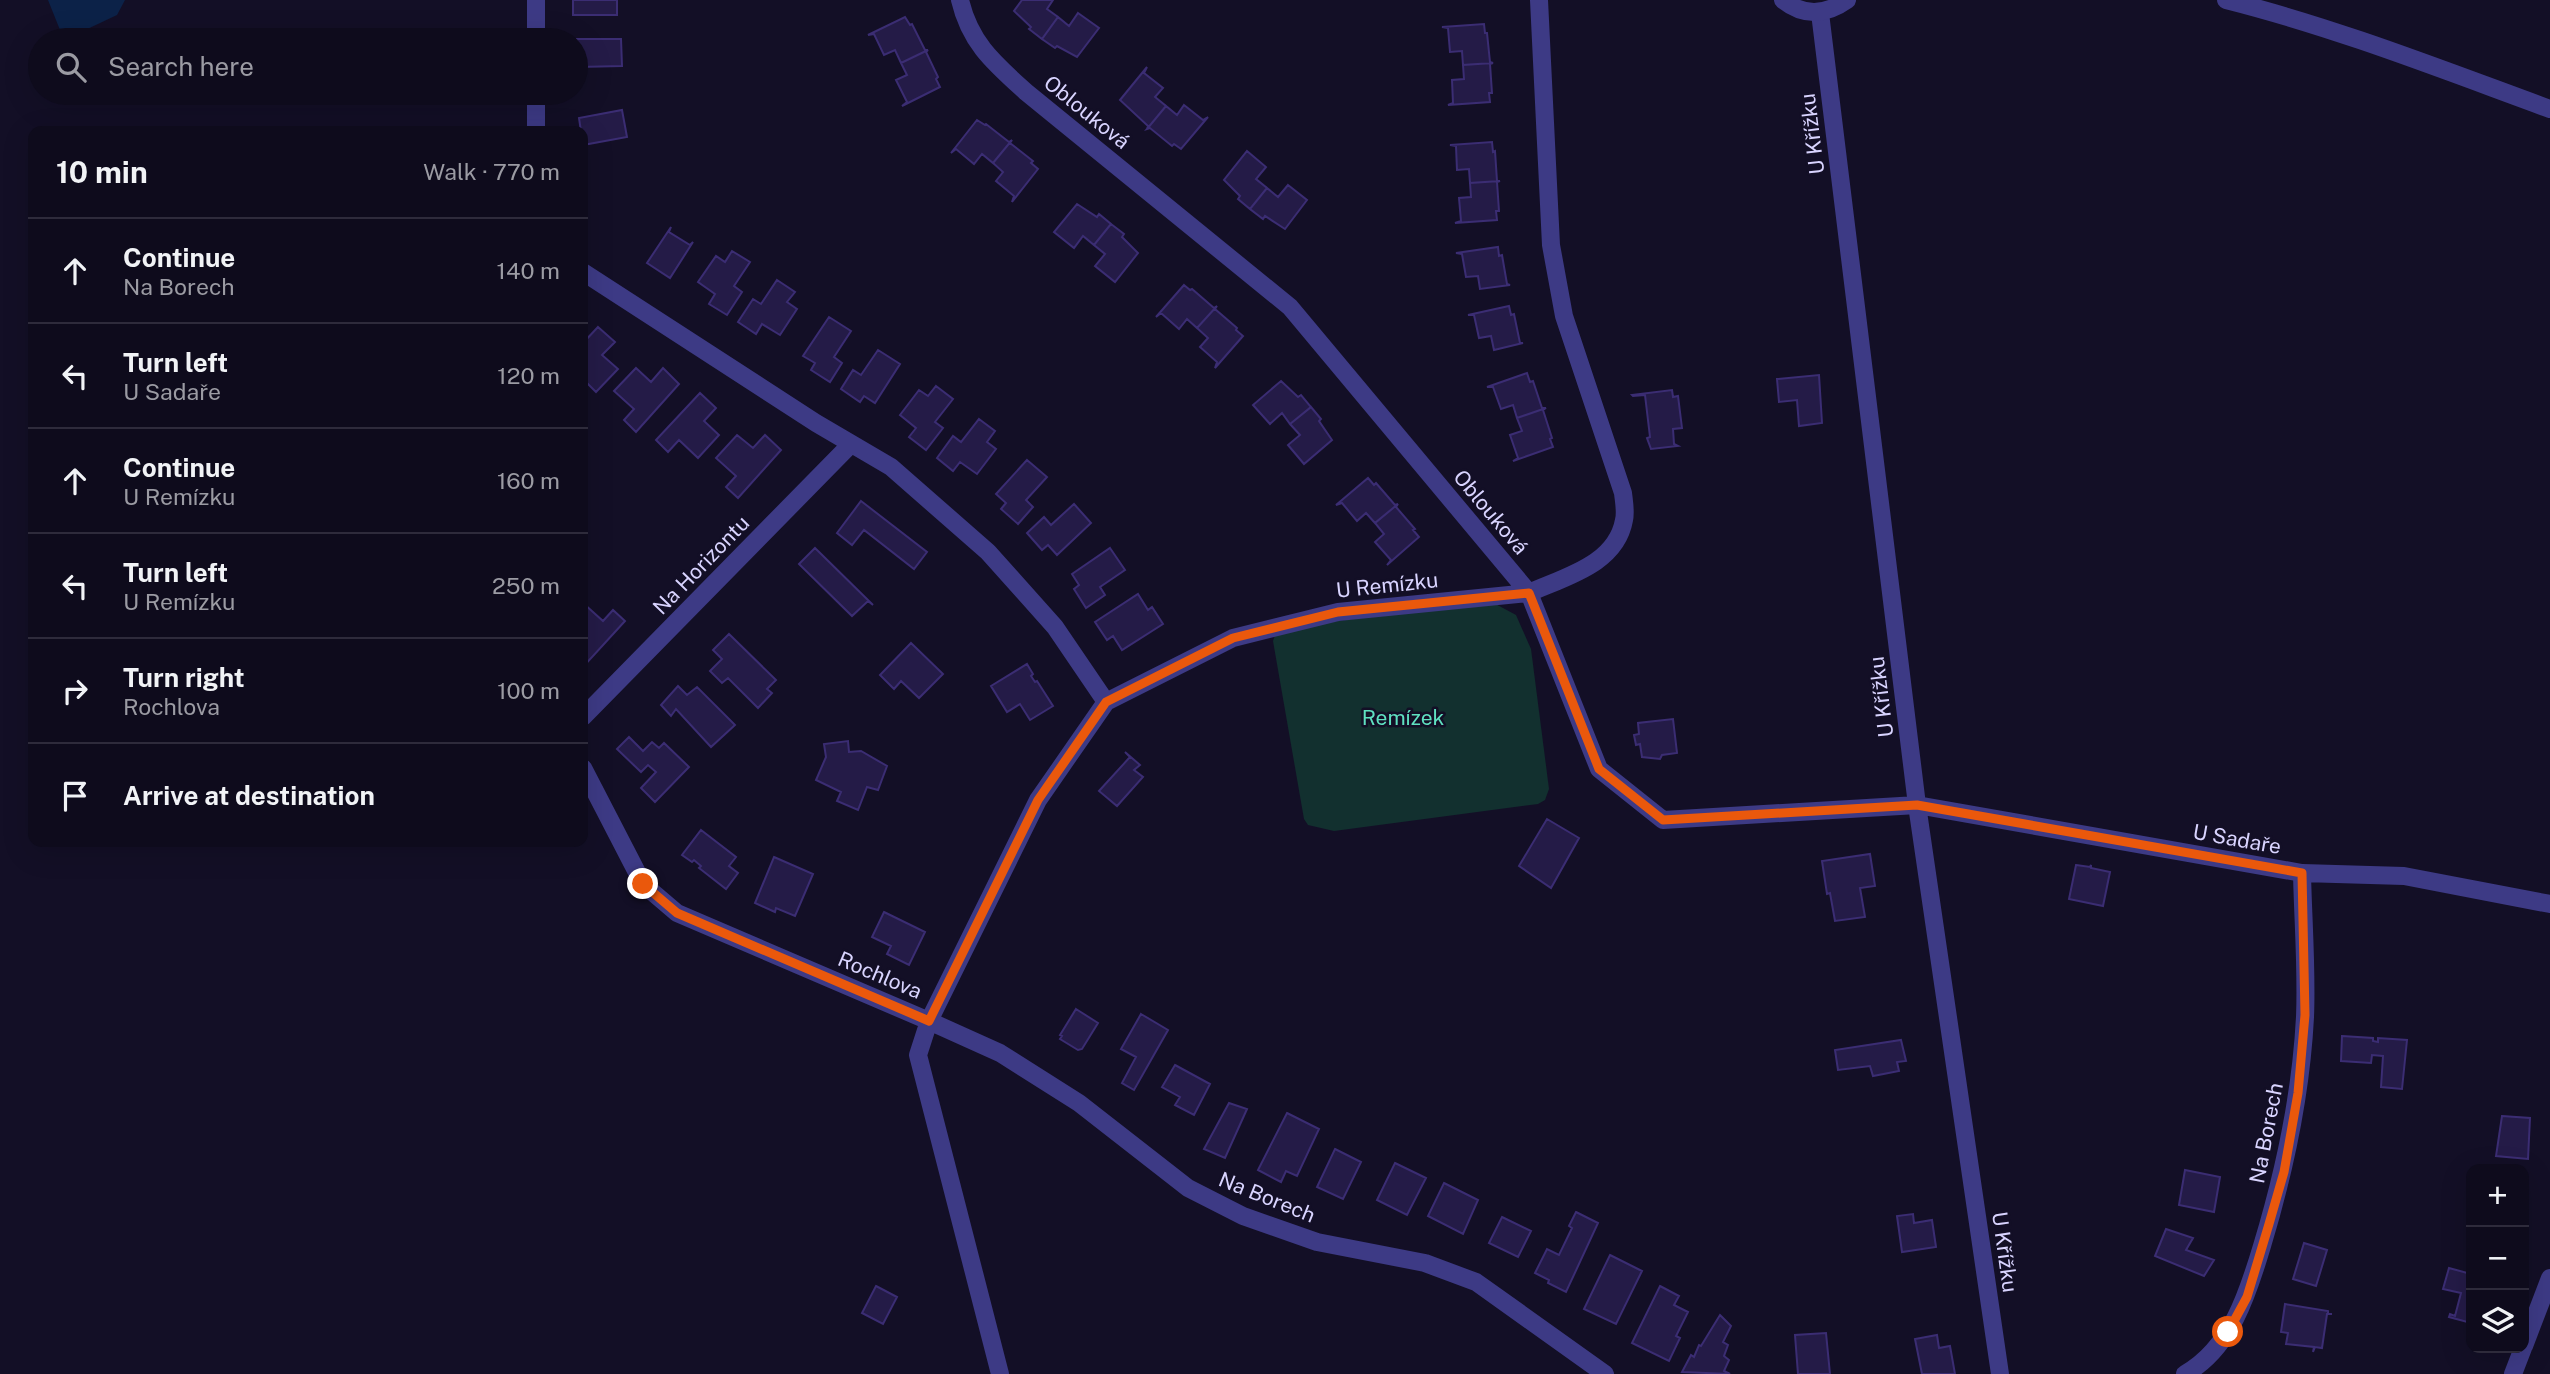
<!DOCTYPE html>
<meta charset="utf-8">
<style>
:root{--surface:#0e0b1c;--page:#171425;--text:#f1f3f6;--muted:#9b9ba3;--line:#2e2b3b}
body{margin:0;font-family:"Public Sans",sans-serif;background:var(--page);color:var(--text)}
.controls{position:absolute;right:21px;bottom:21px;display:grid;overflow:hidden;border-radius:14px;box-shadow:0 7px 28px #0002}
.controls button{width:63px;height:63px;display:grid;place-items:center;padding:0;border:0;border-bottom:2px solid var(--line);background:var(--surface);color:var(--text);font:35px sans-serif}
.stop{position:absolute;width:21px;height:21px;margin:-16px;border:5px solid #ea580c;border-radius:50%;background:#fff}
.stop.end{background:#ea580c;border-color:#fff;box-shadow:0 2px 7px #0008}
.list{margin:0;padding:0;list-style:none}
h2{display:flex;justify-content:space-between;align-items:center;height:91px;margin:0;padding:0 28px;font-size:30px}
h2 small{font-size:23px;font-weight:400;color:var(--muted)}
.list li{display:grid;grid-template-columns:46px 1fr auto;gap:21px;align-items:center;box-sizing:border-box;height:105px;padding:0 28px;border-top:2px solid var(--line)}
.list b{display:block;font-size:26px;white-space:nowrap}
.list p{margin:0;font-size:23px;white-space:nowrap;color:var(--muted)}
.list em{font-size:23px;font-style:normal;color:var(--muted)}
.icon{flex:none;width:38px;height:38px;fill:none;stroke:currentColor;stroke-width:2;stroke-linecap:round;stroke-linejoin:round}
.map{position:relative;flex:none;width:2550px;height:1374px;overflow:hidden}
.search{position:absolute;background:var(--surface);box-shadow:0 7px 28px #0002;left:28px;top:28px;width:560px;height:77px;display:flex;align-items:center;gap:18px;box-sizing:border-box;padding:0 24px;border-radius:38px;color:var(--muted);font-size:26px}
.panel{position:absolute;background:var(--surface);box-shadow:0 7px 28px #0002;left:28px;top:126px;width:560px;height:721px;border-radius:14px}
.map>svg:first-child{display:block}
</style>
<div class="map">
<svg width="2550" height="1374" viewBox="0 0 2550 1374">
<rect width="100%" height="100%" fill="#130f26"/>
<path fill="#12302f" d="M1490,601L1516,615L1531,649L1549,789L1545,800L1538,804L1334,831L1308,825L1304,819L1273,641L1277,629Z"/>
<path fill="#0c2248" d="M48,0H125L117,15L64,40Z"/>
<path fill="#241b47" stroke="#3b2d73" stroke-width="2" d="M573,0H617V15H573Z
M1022,0H1053L1047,9L1058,17L1042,39L1029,29L1031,27L1014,11Z
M1078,13L1099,28L1077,57L1057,46L1055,48L1042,39L1058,17L1069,26Z
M905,17L910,25L912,24L925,50H928L901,63L895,50L884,55L874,34L868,35Z
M1484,24L1485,33H1487L1490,62L1493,63L1463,65L1462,51L1450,52L1448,28L1442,27Z
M577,39H621L622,66L578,67Z
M928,50L926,52L938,77L936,79L940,87L902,106L907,102L896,80L907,75L901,63Z
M1493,63L1490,64L1492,93H1489L1490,102L1448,105L1453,103L1452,80L1464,79L1463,65Z
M1147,67L1144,73L1163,88L1155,97L1166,106L1147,129L1148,126L1120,100Z
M1184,105L1203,120L1208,117L1181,149L1174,144L1172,146L1150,128L1147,129L1166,106L1177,115Z
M622,110L627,137L583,145L579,118Z
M977,120L985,125L986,124L1009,142L1012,140L993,163L982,154L974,164L956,149L951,153Z
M1012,140L1010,143L1033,161L1031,163L1038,169L1012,202L1014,196L996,181L1003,172L993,163Z
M1492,142L1493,152L1495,151L1497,181H1500L1470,183L1469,169L1457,170L1456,146L1450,145Z
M1247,151L1266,167L1256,179L1267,188L1250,209L1238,199L1240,196L1224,180Z
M1500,181L1497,182L1499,211H1496L1497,220L1455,223L1461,221L1459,198L1471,197L1470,183Z
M1288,185L1307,200L1285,229L1265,216L1263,219L1250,209L1267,188L1278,197Z
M1077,204L1097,217L1099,214L1111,224L1094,245L1083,236L1074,248L1054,232Z
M1111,224L1124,234L1122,237L1138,253L1115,282L1095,266L1105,254L1094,245Z
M671,227L669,232L690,245L693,242L670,278L647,263Z
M1498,247L1499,256L1502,255L1507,284L1510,285L1480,289L1478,276L1466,277L1462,254L1456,253Z
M732,251L750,262L734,286L742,292L727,315L709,304L715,294L698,282L716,256L725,262Z
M777,280L795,292L787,302L797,309L780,335L762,324L756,334L738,322L753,299L761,304Z
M1184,285L1190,290L1192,289L1214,308L1217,306L1197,328L1187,319L1179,329L1161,313L1156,317Z
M1217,306L1215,309L1237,328L1236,330L1243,336L1215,368L1217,362L1200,347L1208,338L1197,328Z
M1509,306L1511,315L1514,314L1520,343H1523L1494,350L1491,336L1479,338L1474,315H1468Z
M829,317L851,331L834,357L842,363L830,382L811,370L815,363L803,356Z
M598,327L615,342L602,355L618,369L596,392L583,379V343Z
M878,350L900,364L875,403L864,396L860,402L841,389L853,370L861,375Z
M636,368L651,382L663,368L679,384L636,432L624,420L634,409L614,391Z
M1527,373L1530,382L1533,381L1542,408H1546L1517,418L1513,405L1501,409L1493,387H1487Z
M1819,375L1822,423L1799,426L1797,400L1779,402L1777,379Z
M1281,381L1298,397L1301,395L1311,407L1290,424L1282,413L1270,424L1253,405Z
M936,386L953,399L935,422L943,428L926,450L909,437L916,428L900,415L919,390L928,396Z
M1672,390L1673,397L1678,396L1682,428L1673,429L1674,444L1678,446L1651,449L1647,438L1650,437L1645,395L1633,396L1632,395Z
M700,393L716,408L704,421L719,435L698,458L679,440L668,452L656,440Z
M1311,407L1321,419L1319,421L1332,440L1304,464L1288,445L1300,435L1290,424Z
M1546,408L1543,410L1552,438L1550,439L1553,447L1513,461L1518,458L1510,435L1522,431L1517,418Z
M979,419L995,431L987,442L996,449L977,474L960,462L953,471L937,458L953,436L961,442Z
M737,435L753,448L765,435L781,450L738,498L726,487L736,476L716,458Z
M1027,460L1047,477L1026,500L1033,507L1018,524L1001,509L1006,503L996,494Z
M1368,478L1374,485L1376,483L1395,505L1398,504L1375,523L1366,513L1357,521L1342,503L1336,505Z
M861,501L927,552L914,569L864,530L852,545L837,533Z
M1074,504L1091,523L1057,555L1048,545L1042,550L1027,533L1044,517L1051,525Z
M1398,504L1396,507L1415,529L1413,530L1419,537L1387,565L1391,560L1375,542L1384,534L1375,523Z
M815,548L873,605L868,601L852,616L799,564Z
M1110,548L1125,570L1100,587L1105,595L1086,608L1074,589L1079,585L1072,574Z
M1138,594L1148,610L1152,607L1163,624L1122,650L1113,636L1107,640L1095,622Z
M583,603L603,621L613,610L625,621L583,667Z
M729,634L776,680L767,689L772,693L758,708L728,678L722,683L710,671L722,659L713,650Z
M911,643L943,674L919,698L901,681L894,689L880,675Z
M1027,664L1033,674L1031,676L1035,682L1037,681L1053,706L1030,720L1020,704L1007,712L991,686Z
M678,686L687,695L697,687L735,725L711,747L676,709L671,716L661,705Z
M1673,719L1677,753L1662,755L1660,759L1642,757L1640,744L1636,745L1634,735L1639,734L1638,723Z
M629,737L643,751L652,742L659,748L664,743L689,767L655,802L641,788L656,772L648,765L641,772L617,749Z
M848,741L849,752L861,751L887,766L878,790L867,787L858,810L837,801L841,792L816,780L826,757L824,744Z
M1125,752L1140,765L1134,770L1143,777L1117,806L1099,791L1130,757Z
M1547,819L1579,838L1551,888L1519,866Z
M701,830L736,857L729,866L738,873L726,889L699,868L701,866L694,860L692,862L682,855Z
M1870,854L1875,886L1860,888L1865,917L1835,921L1830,893L1827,894L1822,861Z
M774,857L813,874L795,916L776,908L775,912L755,903Z
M2076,865L2090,867L2091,865V868L2110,872L2103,906L2069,899Z
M884,912L925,932L909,965L887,954L891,946L872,937Z
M1076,1009L1098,1023L1082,1049L1078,1050L1060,1039L1062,1036L1060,1035Z
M1141,1014L1168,1030L1134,1090L1122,1083L1136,1057L1121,1049Z
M2342,1036L2373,1038V1041L2378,1042V1038L2407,1040L2402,1089L2381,1087L2383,1056L2372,1055L2371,1063L2341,1061Z
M1901,1040L1906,1061L1897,1062L1899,1071L1873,1076L1870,1066L1838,1070L1835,1050Z
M1175,1065L1210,1084L1194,1115L1175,1105L1180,1097L1162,1087Z
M1229,1103L1247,1109L1225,1158L1204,1149Z
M1287,1113L1319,1129L1297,1176L1286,1171L1281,1182L1258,1170Z
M2502,1116L2530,1118L2528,1159L2496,1156Z
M1335,1149L1361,1162L1343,1199L1317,1187Z
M1395,1163L1426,1178L1407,1215L1377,1200Z
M2185,1170L2220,1177L2214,1212L2179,1205Z
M1444,1183L1478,1200L1463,1234L1428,1216Z
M1576,1212L1598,1223L1566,1292L1548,1283L1549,1280L1535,1273L1547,1249L1559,1255L1572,1228L1569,1226Z
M1913,1214L1914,1223L1932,1220L1936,1247L1902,1252L1897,1216Z
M1502,1217L1531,1231L1518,1257L1489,1243Z
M2166,1229L2193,1238L2186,1250L2214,1260L2204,1276L2155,1256Z
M2304,1243L2327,1250L2316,1286L2293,1279Z
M1610,1255L1642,1271L1616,1324L1584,1309Z
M2449,1268L2471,1274V1323L2449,1317L2450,1314L2455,1316L2461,1293L2443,1289Z
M876,1286L897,1297L883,1324L862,1313Z
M1660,1286L1679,1296L1674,1305L1688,1312L1676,1336L1680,1338L1669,1361L1632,1343Z
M2285,1304L2328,1311V1314H2332H2327L2322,1348L2315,1347L2313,1352L2314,1347L2286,1344L2288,1333L2281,1332Z
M1720,1315L1731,1326L1723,1342L1728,1345L1724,1356L1729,1360L1724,1371L1730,1374L1682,1372L1691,1355L1694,1357L1699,1345L1701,1346Z
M1826,1333L1830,1374H1798L1795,1335Z
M1937,1335L1939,1348L1950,1346L1955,1374H1922L1915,1339Z"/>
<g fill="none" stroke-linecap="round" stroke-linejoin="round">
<path stroke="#3d3a85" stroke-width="18" d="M536,0V40
M960,0C970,43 994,63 1026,92L1290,307L1529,593C1564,577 1616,565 1624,520C1626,512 1624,502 1623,493L1564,316L1551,245L1539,0
M1820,13L1917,805L2000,1374
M536,93V131
M583,272L816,423L891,467L988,552L1055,627L1106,702
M583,717L851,444
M583,768L643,884L677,913L929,1021L918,1055L1000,1374
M2524,1346L2550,1278
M1605,1374L1476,1282L1425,1263L1317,1242L1243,1216L1188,1188L1079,1103L1000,1053L929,1021L1038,800L1106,702L1233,638L1338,612L1529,593L1599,769L1663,820L1917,805L2302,873L2404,876L2550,904
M2185,1374C2231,1348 2248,1293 2262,1246C2285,1170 2301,1095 2305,1017C2307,969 2303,921 2302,873
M2513,1374L2523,1348"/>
<path stroke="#3d3a85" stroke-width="18" d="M1783,0C1804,17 1826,15 1847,0
M2226,0C2337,28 2443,70 2550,109"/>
</g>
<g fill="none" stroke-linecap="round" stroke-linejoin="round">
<path stroke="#ea580c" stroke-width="9" d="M643,884L677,913L929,1021L1038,800L1106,702L1233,638L1338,612L1529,593L1599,769L1663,820L1917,805L2302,873L2305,1015L2298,1093L2284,1172L2269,1224L2247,1297L2228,1332"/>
</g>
<g text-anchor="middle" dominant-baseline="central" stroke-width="5" stroke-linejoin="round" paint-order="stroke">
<g font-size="21" fill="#d9d4ff" stroke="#130f26">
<text transform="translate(1087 112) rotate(39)">Oblouková</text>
<text transform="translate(1812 134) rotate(-97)">U Křížku</text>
<text transform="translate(1491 512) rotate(50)">Oblouková</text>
<text transform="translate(701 565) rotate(-46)">Na Horizontu</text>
<text transform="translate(1387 585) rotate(-6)">U Remízku</text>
<text transform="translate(1881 697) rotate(-97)">U Křížku</text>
<text transform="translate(2237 839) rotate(10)">U Sadaře</text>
<text transform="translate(880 975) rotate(23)">Rochlova</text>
<text transform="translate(2266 1133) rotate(-79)">Na Borech</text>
<text transform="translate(1267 1197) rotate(22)">Na Borech</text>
<text transform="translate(2005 1252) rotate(82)">U Křížku</text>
</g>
<g font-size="21" fill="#5fe0c0" stroke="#130f26">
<text x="1403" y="717">Remízek</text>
</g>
</g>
</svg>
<div class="controls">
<button>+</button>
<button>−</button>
<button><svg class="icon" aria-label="layers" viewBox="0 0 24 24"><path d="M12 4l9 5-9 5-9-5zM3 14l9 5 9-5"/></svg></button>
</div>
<div class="stop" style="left:2228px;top:1332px"></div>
<div class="stop end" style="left:643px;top:884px"></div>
<div class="search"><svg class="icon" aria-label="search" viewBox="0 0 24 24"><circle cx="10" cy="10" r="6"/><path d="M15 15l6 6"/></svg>Search here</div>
<section class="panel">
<h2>10 min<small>Walk · 770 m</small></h2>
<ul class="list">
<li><svg class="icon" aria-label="ahead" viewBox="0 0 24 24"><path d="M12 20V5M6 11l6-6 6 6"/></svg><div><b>Continue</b><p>Na Borech</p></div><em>140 m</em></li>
<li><svg class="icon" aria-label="left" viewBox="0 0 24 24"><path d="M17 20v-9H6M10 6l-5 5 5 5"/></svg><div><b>Turn left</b><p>U Sadaře</p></div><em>120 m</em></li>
<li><svg class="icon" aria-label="ahead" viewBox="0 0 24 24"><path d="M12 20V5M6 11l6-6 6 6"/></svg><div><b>Continue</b><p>U Remízku</p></div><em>160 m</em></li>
<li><svg class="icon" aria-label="left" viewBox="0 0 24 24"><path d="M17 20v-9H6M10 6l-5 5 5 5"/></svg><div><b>Turn left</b><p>U Remízku</p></div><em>250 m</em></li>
<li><svg class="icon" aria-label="right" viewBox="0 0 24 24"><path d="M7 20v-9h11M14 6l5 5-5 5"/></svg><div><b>Turn right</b><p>Rochlova</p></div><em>100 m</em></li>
<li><svg class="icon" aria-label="arrive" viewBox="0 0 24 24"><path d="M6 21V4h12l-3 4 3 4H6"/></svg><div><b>Arrive at destination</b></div></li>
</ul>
</section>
</div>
